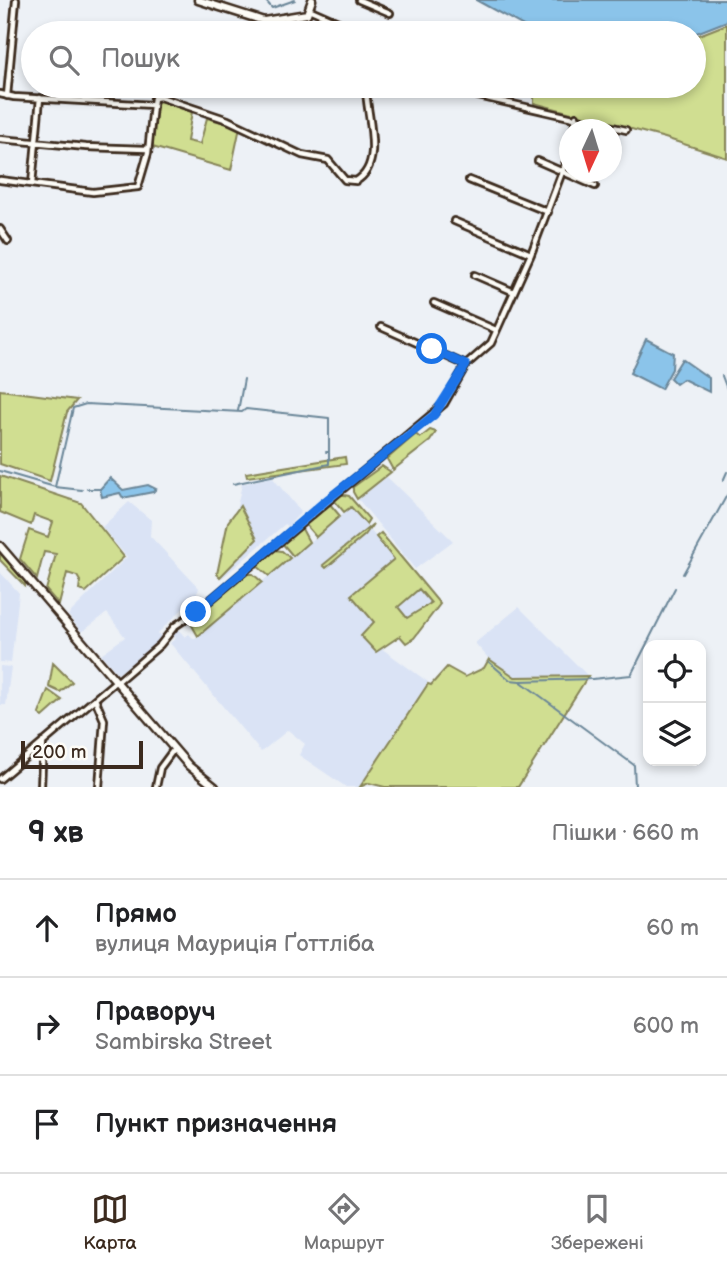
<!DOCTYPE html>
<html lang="uk">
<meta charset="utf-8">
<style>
:root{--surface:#fff;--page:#f6f6f6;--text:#202124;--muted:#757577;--line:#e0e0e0;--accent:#3b2a1e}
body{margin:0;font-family:"Balsamiq Sans",sans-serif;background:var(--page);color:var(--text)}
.controls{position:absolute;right:21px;bottom:21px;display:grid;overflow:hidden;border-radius:14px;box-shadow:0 4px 10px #0003}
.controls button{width:63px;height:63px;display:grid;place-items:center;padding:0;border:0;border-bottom:2px solid var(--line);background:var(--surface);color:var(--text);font:35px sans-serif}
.compass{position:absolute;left:559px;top:119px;width:63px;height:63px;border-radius:50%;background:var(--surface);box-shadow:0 4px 10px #0003;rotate:184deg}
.scale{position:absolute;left:21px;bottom:18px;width:122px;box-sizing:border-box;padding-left:7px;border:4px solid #3b2a1e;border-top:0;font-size:19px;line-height:24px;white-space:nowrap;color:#3b2a1e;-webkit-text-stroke:5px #fdfcf7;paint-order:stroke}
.stop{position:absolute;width:21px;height:21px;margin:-16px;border:5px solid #1a73e8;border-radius:50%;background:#fff}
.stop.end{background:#1a73e8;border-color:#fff;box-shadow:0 2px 7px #0008}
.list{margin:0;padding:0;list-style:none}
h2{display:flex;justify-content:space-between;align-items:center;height:91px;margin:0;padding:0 28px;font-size:30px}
h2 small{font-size:23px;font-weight:400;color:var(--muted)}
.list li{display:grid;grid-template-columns:46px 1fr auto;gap:21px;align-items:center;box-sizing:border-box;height:98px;padding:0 28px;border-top:2px solid var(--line)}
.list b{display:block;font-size:26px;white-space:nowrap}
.list p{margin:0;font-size:23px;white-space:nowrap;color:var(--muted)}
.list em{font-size:23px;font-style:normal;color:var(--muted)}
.icon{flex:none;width:38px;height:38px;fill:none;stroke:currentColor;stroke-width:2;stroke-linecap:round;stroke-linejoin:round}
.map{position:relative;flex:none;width:727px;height:787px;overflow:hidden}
.search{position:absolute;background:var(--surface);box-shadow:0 4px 10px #0003;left:21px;right:21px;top:21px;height:77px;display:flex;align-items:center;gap:18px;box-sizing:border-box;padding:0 24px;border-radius:38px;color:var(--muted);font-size:26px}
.sheet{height:385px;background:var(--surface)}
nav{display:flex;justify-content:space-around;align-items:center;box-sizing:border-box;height:98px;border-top:2px solid var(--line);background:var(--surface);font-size:19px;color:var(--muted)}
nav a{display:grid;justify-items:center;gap:4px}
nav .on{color:var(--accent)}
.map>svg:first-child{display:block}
</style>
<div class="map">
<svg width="727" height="787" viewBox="0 0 727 787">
<rect width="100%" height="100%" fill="#edf1f6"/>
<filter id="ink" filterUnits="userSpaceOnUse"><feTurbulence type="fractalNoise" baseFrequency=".0143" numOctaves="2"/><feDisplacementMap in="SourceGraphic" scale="14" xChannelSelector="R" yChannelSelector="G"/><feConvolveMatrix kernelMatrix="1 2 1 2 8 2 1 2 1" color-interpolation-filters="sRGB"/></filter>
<g filter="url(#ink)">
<path fill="#dae3f5" d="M272,477L301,512L288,526L285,524L221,579L242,484Z
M387,477L453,541L415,569L358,499Z
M129,502L151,520L150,536L199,588L196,596L158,633L162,638L118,674L101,654L125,637L107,613L82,632L68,615L127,557L102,527Z
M351,507L434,607L393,641L391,639L381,648L428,682L359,787H346L299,755L305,744L288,730L261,752L170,643L176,638L171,633L177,628L185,637L189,634L194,639Z
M0,572L19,593L11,663L0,662Z
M519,607L588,676L515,677L489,659L475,643Z
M0,666L11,667L6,705H0Z"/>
<path fill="#d0de91" stroke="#868458" stroke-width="2" fill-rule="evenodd" d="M727,24V158L665,138L534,103V86H694V37Z
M158,100L192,112L187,141L200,144L207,118L240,127L231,170L149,146Z
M0,390L77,400L67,412L50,481L0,464Z
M430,430L436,432L430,441L393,470L387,459L416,434L420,438Z
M345,457L346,464L247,477L246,473Z
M382,466L391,472L357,499L353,492V487Z
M0,476L81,503L124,557L86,592L79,590L80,581L77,576L67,573L59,605L46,590L56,554L44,552L37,579L20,559L29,530L48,537L53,522L34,515L31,525L0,512Z
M339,494L349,496L369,519L366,524L351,507L344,512L333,499Z
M329,503L340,516L316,537L305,524Z
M240,506L257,539L220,577L217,574L228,522Z
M373,524L365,535L326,568L323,565Z
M301,527L309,542L293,556L282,543Z
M381,533L440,604L414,638L406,643L400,636L376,652L361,636L374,622L351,595L394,559L376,537ZM419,589L431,603L407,618L398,607Z
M274,550L282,551L290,558L269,576L256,565Z
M0,553L25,582V586L0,560Z
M246,574H253L262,582L198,636L190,622Z
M489,659L515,677L588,676L518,787H385L369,783L360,787L428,684L431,685L447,667L465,677L484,668Z
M53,663L72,682L60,692L49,687Z
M48,690L62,700L43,717L39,714Z"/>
<path fill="#8bc4ea" stroke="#6b8698" stroke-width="2" d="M476,0H727V21L694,34L536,33Z
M646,339L673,353L672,369L661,389L630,373Z
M682,359L709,378V392L683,379L676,384L670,378Z
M110,478L123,490L148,485L156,489L153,492L123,498L120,493L102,497L100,489Z"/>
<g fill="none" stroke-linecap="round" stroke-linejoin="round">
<path stroke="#6b8698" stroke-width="2" d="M265,0L272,8L295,0
M722,376L727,389
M238,411L244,379
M0,471L55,487L73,408L86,404L242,412L246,409L329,418V452H326
M723,481L727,472
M233,484L329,464V453
M55,487L82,490
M87,489H100
M683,574L727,495
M489,662L510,680L520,681L634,765L635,787
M520,681L592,679L631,675L675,588"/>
<defs>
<path id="street" d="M359,0L390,13
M311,10L363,33
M460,86L478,96L626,130
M0,94L14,97L153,105L154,98L160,97L228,120L302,155L328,160L345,180L356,181C386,164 365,112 366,86
M7,96L16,0
M574,130L576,116
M0,139L86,147L146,149
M538,161L595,186
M0,180L93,192L138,187L148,153L153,105
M469,180L548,212
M32,184L40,98
M454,221L531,254
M0,229L8,241
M475,275L514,292
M434,303L496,330
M381,327L466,365
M117,682L160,645L175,626L196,612L444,404L466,365L491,343L531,254L570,151
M95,699L104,720L99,787
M0,779L116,681
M41,787L43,742
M156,787L160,768L174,749"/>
<path id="secondary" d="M198,0L264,21L307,14L312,0
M0,546L189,766L215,787"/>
</defs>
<use href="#street" stroke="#3b2a1e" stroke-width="10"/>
<use href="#secondary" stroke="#3b2a1e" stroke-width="11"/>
<use href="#street" stroke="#fdfcf7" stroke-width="4.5"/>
<use href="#secondary" stroke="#fdfcf7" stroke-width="6"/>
</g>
</g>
<g fill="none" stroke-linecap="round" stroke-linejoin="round" filter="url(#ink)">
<path stroke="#1a73e8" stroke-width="9" d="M196,612L324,502L434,415L466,365L432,349"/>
</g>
</svg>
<div class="controls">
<button><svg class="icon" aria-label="locate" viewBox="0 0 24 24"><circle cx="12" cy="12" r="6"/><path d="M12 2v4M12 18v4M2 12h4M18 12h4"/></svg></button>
<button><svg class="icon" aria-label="layers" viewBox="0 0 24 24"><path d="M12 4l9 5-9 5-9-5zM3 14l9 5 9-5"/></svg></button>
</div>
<svg class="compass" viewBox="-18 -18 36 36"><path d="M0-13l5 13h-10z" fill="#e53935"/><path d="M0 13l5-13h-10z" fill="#757577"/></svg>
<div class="scale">200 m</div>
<div class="stop" style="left:432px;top:349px"></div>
<div class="stop end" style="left:196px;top:612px"></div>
<div class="search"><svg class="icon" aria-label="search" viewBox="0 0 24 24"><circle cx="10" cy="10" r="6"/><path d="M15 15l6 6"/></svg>Пошук</div>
</div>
<section class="sheet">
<h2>9 хв<small>Пішки · 660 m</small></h2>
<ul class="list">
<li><svg class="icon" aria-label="ahead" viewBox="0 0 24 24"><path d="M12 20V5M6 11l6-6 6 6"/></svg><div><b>Прямо</b><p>вулиця Мауриція Ґоттліба</p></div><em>60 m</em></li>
<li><svg class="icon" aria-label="right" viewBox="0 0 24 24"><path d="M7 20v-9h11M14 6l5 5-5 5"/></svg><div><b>Праворуч</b><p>Sambirska Street</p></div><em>600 m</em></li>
<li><svg class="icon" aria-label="arrive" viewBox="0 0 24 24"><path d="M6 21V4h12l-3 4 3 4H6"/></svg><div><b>Пункт призначення</b></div></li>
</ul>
</section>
<nav>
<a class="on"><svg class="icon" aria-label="map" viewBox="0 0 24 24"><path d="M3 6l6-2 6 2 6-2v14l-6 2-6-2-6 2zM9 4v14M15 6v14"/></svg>Карта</a>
<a><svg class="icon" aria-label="directions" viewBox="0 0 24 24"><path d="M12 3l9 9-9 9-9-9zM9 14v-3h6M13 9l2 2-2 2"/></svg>Маршрут</a>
<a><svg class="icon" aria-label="saved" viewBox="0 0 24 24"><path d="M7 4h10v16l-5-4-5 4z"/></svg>Збережені</a>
</nav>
